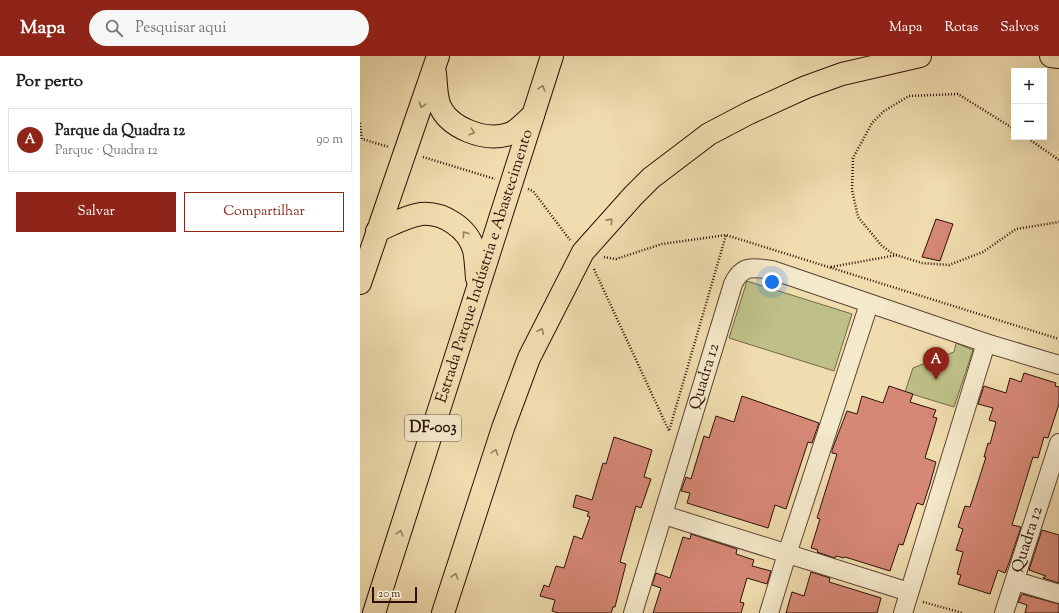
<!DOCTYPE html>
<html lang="pt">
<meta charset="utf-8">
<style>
:root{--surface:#fff;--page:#f6f6f6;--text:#202124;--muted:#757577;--line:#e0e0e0;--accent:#8f2418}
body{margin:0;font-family:"Sorts Mill Goudy",serif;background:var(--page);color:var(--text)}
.controls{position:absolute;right:12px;top:12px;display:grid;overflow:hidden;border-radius:0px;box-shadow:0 4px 16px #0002}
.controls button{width:36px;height:36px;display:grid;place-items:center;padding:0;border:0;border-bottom:1px solid var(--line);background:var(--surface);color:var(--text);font:20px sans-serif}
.scale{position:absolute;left:12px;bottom:10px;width:45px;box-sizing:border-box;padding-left:4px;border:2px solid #2b1007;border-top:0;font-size:11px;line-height:14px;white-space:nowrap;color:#2b1007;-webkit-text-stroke:3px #f5e9cb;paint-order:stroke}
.you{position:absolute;left:412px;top:226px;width:14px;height:14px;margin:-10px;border:3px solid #fff;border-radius:50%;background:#1a73e8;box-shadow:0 0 0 6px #1a73e833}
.badge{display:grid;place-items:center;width:26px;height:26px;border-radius:50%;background:var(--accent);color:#fff;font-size:13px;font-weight:700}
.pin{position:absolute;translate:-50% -33px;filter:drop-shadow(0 1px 2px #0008)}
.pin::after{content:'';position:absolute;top:21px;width:14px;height:12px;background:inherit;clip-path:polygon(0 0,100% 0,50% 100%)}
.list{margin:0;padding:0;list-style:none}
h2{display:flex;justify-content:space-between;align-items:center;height:52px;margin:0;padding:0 16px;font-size:17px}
h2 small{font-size:13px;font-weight:400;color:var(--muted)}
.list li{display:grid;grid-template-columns:26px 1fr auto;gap:12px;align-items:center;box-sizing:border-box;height:64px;margin:0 8px 8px;padding:0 8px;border:1px solid var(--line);border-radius:0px}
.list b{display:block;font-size:15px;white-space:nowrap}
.list p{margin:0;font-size:13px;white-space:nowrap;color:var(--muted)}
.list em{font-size:13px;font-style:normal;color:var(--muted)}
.actions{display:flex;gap:8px;padding:12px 16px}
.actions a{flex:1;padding:9px 0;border:1px solid var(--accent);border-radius:0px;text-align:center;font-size:14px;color:var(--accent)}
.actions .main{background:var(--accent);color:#fff}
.icon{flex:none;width:22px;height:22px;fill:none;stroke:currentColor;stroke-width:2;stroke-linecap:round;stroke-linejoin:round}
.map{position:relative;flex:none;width:699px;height:557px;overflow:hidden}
header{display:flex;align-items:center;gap:24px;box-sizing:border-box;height:56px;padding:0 20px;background:var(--accent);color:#fff}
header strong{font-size:19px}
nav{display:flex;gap:22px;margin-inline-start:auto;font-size:14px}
.search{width:280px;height:36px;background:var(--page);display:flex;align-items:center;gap:10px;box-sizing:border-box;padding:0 14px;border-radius:22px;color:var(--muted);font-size:15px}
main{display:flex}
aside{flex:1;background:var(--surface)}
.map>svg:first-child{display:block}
</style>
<header>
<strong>Mapa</strong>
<div class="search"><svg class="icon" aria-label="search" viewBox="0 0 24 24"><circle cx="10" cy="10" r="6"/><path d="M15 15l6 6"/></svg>Pesquisar aqui</div>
<nav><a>Mapa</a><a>Rotas</a><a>Salvos</a></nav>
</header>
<main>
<aside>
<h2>Por perto<small></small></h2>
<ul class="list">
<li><span class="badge">A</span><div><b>Parque da Quadra 12</b><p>Parque · Quadra 12</p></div><em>90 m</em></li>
</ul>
<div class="actions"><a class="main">Salvar</a><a>Compartilhar</a></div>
</aside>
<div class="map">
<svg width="699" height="557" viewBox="0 0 699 557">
<rect width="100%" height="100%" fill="#f0ddaf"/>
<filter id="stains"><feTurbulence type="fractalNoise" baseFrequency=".005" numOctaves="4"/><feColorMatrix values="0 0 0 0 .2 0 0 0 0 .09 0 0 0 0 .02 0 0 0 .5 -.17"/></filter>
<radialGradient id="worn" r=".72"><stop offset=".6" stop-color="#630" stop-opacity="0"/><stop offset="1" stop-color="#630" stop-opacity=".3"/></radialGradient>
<path fill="#bec087" stroke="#746847" d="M387,225L492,258L474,315L369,282Z
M596,287L613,294L594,351L545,336L553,312L594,296Z"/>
<path fill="#d68876" stroke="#2b1007" d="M576,163L593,168L580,205L562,201Z
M664,317L696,327L695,330L699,331V348L688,382L684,381L678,402L673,401L652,469L661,471L649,507L645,517L638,514L630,538L598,528L601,519L597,518L603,496L596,494L603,473L598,471L605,450L610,451L626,401H624L628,387L630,388L636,366L629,364L633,352L618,348L624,330L646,337L650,322L661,326Z
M529,330L553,338L550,346L576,354L573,361L577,362L565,402L576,406L570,428L563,449L557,447L543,489L539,488L530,515L485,501L484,502L476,500L475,502L457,496L458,494L451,492L460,463L457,462L477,398L472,397V394L487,355L497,358L502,340L523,347Z
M382,340L459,367L452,387L448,386L426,453L415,449L408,472L327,447L330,437L321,435L326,421L331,423L344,380L349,382L356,360L374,366Z
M254,381L292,394L284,421L291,423L281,452L276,450L260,506L266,508L255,551H253L251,557H198L192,555L195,544L180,540L184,529L189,531L196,510L204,512L214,480L222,483L230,461L227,460L229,456L213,451L216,439L232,444L243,407L246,408Z
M682,474L699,479V527L683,522L686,520L669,514Z
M331,478L377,493L376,498L394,504L392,510L411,515L407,528L387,522L380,546L384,547L381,557H293L301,532L292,529L296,517L310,522L323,481L330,483Z
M451,516L470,522L469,526L521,542L517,557H426L432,536L444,540Z
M662,538L699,548V557H665L667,549L658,546Z"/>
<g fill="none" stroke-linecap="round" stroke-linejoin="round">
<defs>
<g id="minor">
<path d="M304,459L549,536"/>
<path d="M656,525L699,538"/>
<path id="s1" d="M273,557L373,228C382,209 393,211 412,214L626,287L699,309"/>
<path d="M409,557L427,498L509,248"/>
<path d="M543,557L626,287"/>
<path id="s2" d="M644,557L699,387"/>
</g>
<g id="trunk">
<path d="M691,0L699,1"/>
<path d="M75,17C76,27 76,39 79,48C88,72 125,86 149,78C158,75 166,65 173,59"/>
<path d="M17,175C31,169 46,160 61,158C83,156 108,172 114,194C116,203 116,213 117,222"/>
<path d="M0,227L78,0"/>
<path id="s3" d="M14,557L192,0"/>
<path d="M83,557L143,372L169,302L223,196L273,140L291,122L349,78L389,57L446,31L482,18L560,0"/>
</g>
</defs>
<use href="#minor" stroke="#5c4331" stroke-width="20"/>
<use href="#trunk" stroke="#2b1007" stroke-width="24"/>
<path stroke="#2b1007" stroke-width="2.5" stroke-dasharray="1 2" stroke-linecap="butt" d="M0,67L2,83L29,91
M654,73L598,38L549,40L524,55L512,67L493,102L492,134L498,161L522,190L533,198L562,207L589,209L623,196L656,173L699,166
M666,81L699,104
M63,101L135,123
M168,133L173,135L210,184
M244,201L256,203L302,188L366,179L699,283
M471,211L537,199
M234,213L309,375L366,179
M563,546L603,557"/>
<use href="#minor" stroke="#f5e9cb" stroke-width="18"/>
<use href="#trunk" stroke="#f0ddaf" stroke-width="22"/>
</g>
<defs><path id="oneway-chevron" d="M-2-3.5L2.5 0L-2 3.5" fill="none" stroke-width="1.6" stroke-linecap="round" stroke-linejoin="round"/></defs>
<g stroke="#978163">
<use href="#oneway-chevron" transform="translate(182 32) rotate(-72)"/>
<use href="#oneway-chevron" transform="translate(62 49) rotate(108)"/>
<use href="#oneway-chevron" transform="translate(112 76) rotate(19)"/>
<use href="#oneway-chevron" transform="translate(250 165) rotate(-48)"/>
<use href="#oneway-chevron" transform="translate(105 178) rotate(-126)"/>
<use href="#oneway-chevron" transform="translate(181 275) rotate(-65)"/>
<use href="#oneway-chevron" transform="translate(135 396) rotate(-72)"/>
<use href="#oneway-chevron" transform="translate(40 477) rotate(-73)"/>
<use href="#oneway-chevron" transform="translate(95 520) rotate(-72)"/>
</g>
<g text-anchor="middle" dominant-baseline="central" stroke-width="3" stroke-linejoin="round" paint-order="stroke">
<rect fill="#f5e9cb" stroke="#685142" stroke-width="1" x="45" y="359" width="56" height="26" rx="3"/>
<g font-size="15" font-weight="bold" fill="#2b1007">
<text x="73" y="372">DF-003</text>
</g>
<g font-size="16" fill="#2b1007" stroke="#f5e9cb">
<text stroke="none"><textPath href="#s3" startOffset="364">Estrada Parque Indústria e Abastecimento</textPath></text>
<text stroke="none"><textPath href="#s1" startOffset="247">Quadra 12</textPath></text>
<text stroke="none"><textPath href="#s2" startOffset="77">Quadra 12</textPath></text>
</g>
</g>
<rect width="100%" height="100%" filter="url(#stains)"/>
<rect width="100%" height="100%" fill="url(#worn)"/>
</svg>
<div class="controls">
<button>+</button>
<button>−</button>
</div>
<div class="scale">20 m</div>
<div class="you"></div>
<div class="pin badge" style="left:576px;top:324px">A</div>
</div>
</main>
